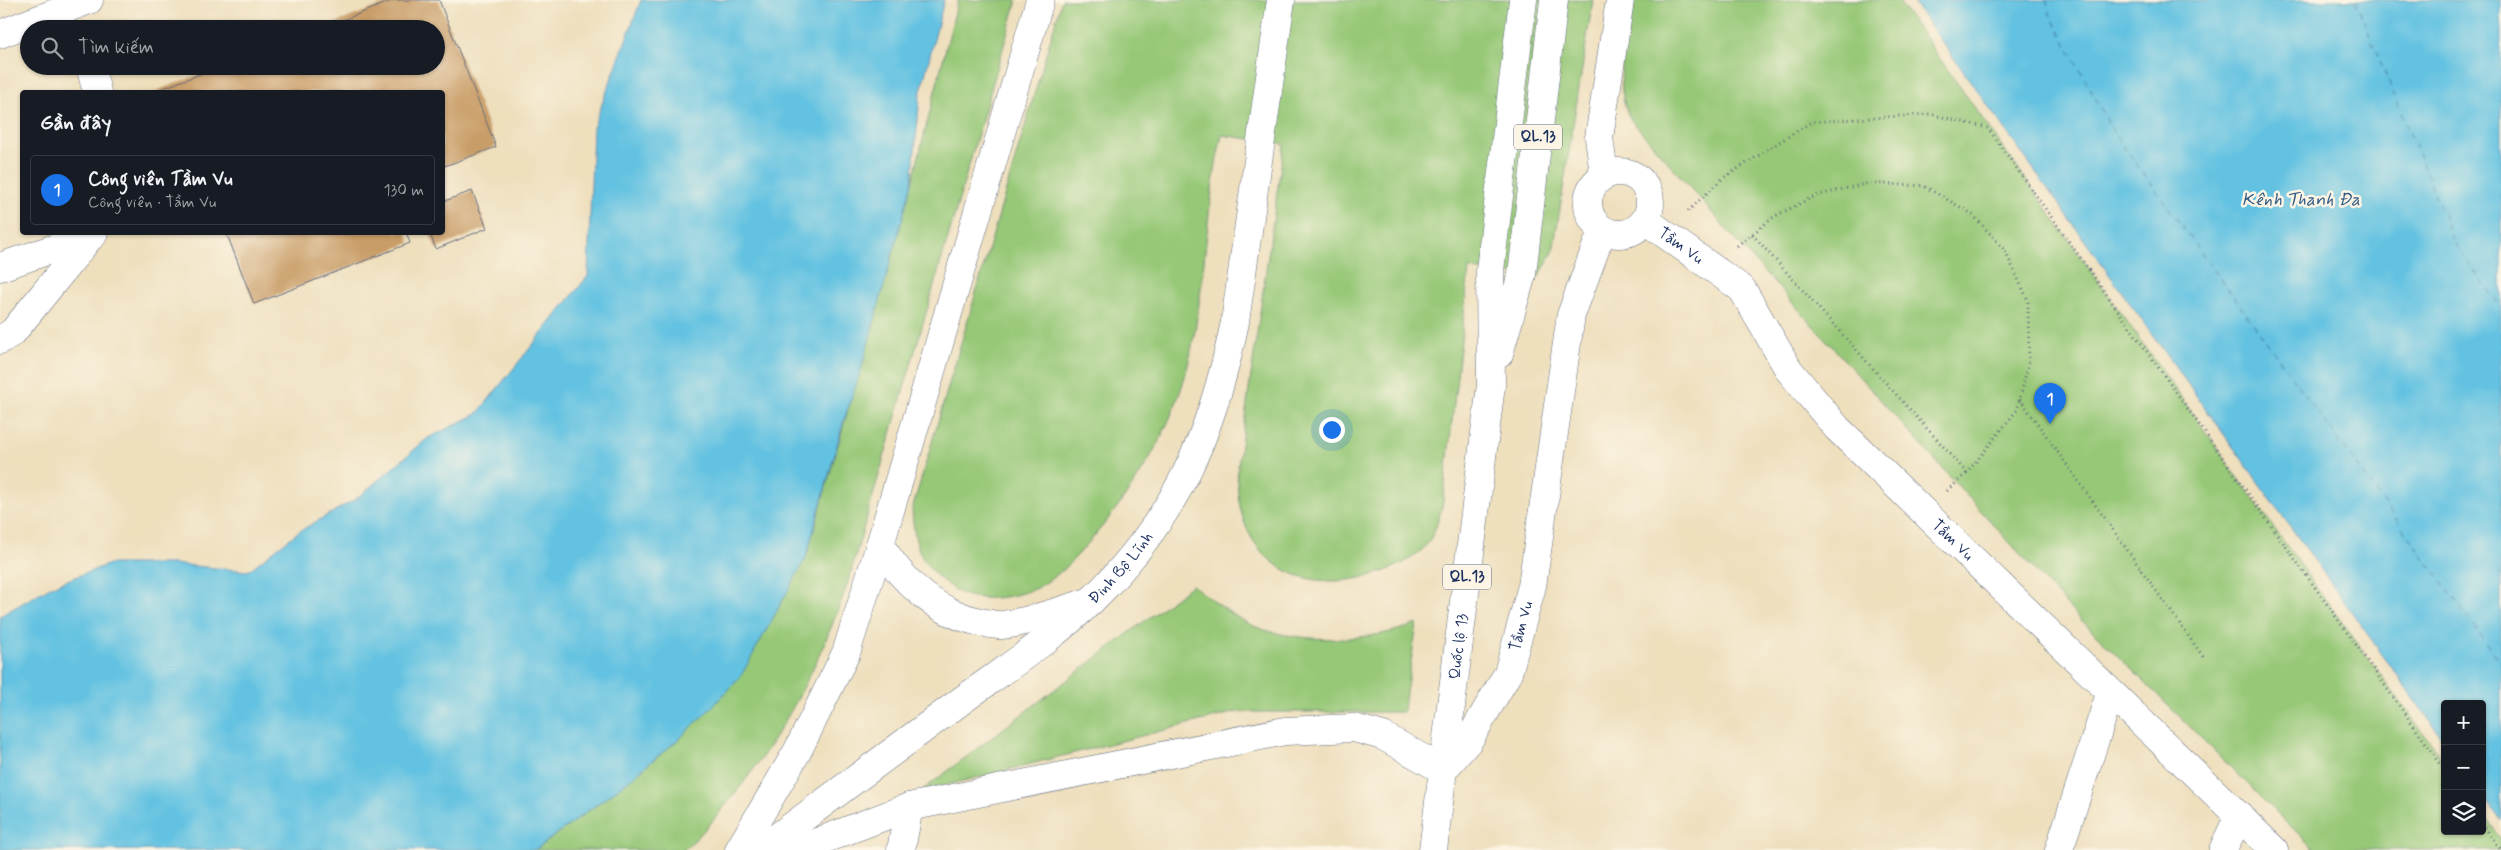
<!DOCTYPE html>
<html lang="vi">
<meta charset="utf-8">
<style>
:root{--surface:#171b24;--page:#242831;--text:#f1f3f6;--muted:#9ea1a6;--line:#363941;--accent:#1a73e8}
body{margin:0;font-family:Mynerve,sans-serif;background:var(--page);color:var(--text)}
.controls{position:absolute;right:15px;bottom:15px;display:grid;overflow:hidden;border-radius:5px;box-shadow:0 1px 4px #0004}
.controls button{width:45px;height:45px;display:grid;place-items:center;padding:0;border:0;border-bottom:1px solid var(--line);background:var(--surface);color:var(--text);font:25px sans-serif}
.you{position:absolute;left:1331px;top:429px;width:18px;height:18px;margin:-12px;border:4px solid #fff;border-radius:50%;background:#1a73e8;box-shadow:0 0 0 8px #1a73e833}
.badge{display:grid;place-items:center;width:32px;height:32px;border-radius:50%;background:var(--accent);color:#fff;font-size:16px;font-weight:700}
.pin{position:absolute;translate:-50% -41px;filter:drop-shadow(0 1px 2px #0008)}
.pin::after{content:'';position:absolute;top:26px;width:18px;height:15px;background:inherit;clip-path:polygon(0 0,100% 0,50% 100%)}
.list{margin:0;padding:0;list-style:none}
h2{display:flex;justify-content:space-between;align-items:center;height:65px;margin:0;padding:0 20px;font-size:21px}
h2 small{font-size:16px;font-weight:400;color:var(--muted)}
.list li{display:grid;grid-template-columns:32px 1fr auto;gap:15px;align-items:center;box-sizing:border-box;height:70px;margin:0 10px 10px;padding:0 10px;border:1px solid var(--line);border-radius:5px}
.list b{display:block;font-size:19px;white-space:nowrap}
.list p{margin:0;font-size:16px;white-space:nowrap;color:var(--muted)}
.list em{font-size:16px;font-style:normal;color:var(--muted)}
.icon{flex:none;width:28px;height:28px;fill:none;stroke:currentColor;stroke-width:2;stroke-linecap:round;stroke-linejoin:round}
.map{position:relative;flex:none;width:2501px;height:850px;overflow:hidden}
.search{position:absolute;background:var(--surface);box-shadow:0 1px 4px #0004;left:20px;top:20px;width:425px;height:55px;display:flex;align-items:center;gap:12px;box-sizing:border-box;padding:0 18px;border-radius:28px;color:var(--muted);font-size:19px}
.panel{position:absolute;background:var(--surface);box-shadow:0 1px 4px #0004;left:20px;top:90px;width:425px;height:145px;border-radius:5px}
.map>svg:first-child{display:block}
</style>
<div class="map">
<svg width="2501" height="850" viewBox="0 0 2501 850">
<rect width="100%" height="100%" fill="#fcf5e5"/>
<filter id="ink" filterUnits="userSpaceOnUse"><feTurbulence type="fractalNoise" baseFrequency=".02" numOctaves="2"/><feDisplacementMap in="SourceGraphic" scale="10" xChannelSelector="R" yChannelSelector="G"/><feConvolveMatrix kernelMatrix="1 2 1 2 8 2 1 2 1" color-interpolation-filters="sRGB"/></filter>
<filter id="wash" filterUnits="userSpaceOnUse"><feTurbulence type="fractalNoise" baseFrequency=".0096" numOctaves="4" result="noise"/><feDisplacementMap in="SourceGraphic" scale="20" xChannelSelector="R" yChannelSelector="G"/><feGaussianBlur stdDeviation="1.12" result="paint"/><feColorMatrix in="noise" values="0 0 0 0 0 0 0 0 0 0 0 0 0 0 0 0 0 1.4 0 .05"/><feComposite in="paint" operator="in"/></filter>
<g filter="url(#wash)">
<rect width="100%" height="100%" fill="#eedfbd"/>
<path fill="#96c877" stroke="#587c6a" d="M958,0H1017L847,585C820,662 785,732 733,796C718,815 702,834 684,850H535L623,785L680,738L806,558L912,183Z
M1062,0H1593L1553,252L1539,276L1469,269L1443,502C1439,518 1435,537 1422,550C1405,565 1381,574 1360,578C1282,594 1231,544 1238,466L1284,144L1222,135C1205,205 1206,285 1190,356C1177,418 1144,474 1105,523C1084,548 1064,575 1034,589C1012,598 974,604 953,589C920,564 915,551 912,510Z
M1634,0H1898L2319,591L2445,762V831H2482V813L2501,839V850H2315L2069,608L1750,256L1631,120C1611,83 1627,40 1634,0Z
M1192,585C1209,597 1237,620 1256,627C1303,644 1370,642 1417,624L1403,712H1236L920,792Z"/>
<path fill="#63c2e1" stroke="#3f78a0" d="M641,0H944L920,95L912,183L861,370L844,420L806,558L742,674L714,705L680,738L623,785L535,850H0V616L52,586L109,564H173L248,571L298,532L356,499L428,438L477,414L588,276L593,128Z
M1912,0H2501V821L2482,795V704H2445V742Z"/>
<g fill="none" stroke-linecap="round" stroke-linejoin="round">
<path stroke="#315b85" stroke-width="1" stroke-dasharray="6 5" stroke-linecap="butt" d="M2046,0L2050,14L2114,133L2501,663
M2355,0L2456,246L2501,307"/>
</g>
<g id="blocks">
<path fill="#c99d67" d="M394,0H439L496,147L442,167V92H153L221,66H436V29H320Z
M472,191L487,228L436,249L429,232H442V202Z
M226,232H406L410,243L254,304Z"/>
</g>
</g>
<g filter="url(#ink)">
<use href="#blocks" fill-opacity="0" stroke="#656d7f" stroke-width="1"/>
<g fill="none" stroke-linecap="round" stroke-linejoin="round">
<defs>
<g id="minor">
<path d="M0,34L89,0"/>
<path d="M90,66L97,92"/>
<circle cx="1619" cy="203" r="31"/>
<path d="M1604,174L1599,138L1620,0"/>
<path id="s1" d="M1645,220L1742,289L1789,370L1837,428L2274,850"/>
<path d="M0,267L93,235"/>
<path d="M0,340L13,332L94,232"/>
<path d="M880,545C903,582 936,613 980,622C987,623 996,626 1003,625C1033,621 1062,610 1091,601"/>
<path id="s2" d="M1443,770L1469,740L1508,673L1532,586L1571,315L1602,231"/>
<path d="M739,850L797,752L846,653L880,545L1040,0"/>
<path d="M901,850L909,807"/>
<path d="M2059,850L2110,694"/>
<path d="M2223,850L2239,815"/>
</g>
<g id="major">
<path d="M1499,354L1522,274L1554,0"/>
<path id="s3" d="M760,850C827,800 894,751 961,701C1005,669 1053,638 1092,600C1176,518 1212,435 1235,322L1281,0"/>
<path d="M796,850L909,807L1285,731L1354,728L1383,736L1443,770"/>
<path id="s4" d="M1433,850L1491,385L1490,270L1523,0"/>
</g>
</defs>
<use href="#minor" stroke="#656d7f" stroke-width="29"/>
<use href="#major" stroke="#656d7f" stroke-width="29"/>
<path stroke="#656d7f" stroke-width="3" stroke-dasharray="1 4" stroke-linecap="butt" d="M1688,211L1723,178L1811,122L1930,114L1988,128L2445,770
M1737,246L1775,216L1815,196L1869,183L1924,186L1972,214L2004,249L2028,300L2029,361L2017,410L1967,473L1752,234
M2020,399L2204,658
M1947,491L1967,473
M2482,823L2501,850"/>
<use href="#minor" stroke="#fff" stroke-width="28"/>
<use href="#major" stroke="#fff" stroke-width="28"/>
</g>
</g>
<g text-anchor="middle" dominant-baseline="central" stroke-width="5" stroke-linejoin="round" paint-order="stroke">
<g fill="#fcf5e5" stroke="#5e6a86" stroke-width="1">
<rect x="1514" y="124.5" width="48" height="25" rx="4"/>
<rect x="1443" y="564.5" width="48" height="25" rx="4"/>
</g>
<g font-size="15" font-weight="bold" fill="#1b2f5e">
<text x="1538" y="137">QL.13</text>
<text x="1467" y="577">QL.13</text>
</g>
<g font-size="16" fill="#1b2f5e" stroke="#fcf5e5">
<text stroke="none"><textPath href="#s1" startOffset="44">Tầm Vu</textPath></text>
<text stroke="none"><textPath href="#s1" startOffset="449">Tầm Vu</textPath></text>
<text stroke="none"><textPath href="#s3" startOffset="459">Đinh Bộ Lĩnh</textPath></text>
<text stroke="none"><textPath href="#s2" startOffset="166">Tầm Vu</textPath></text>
<text stroke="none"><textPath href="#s4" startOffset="205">Quốc lộ 13</textPath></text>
</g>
<g font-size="18" font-style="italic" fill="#315b85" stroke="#fcf5e5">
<text x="2301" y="200">Kênh Thanh Đa</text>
</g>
</g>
</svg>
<div class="controls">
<button>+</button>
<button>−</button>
<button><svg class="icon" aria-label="layers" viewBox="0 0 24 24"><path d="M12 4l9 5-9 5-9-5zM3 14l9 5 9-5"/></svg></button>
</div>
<div class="you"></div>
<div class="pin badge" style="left:2050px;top:424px">1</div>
<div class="search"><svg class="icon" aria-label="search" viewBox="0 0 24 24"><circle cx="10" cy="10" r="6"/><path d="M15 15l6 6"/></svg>Tìm kiếm</div>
<section class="panel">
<h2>Gần đây<small></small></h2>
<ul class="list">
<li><span class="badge">1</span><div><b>Công viên Tầm Vu</b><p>Công viên · Tầm Vu</p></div><em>130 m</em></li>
</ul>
</section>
</div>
